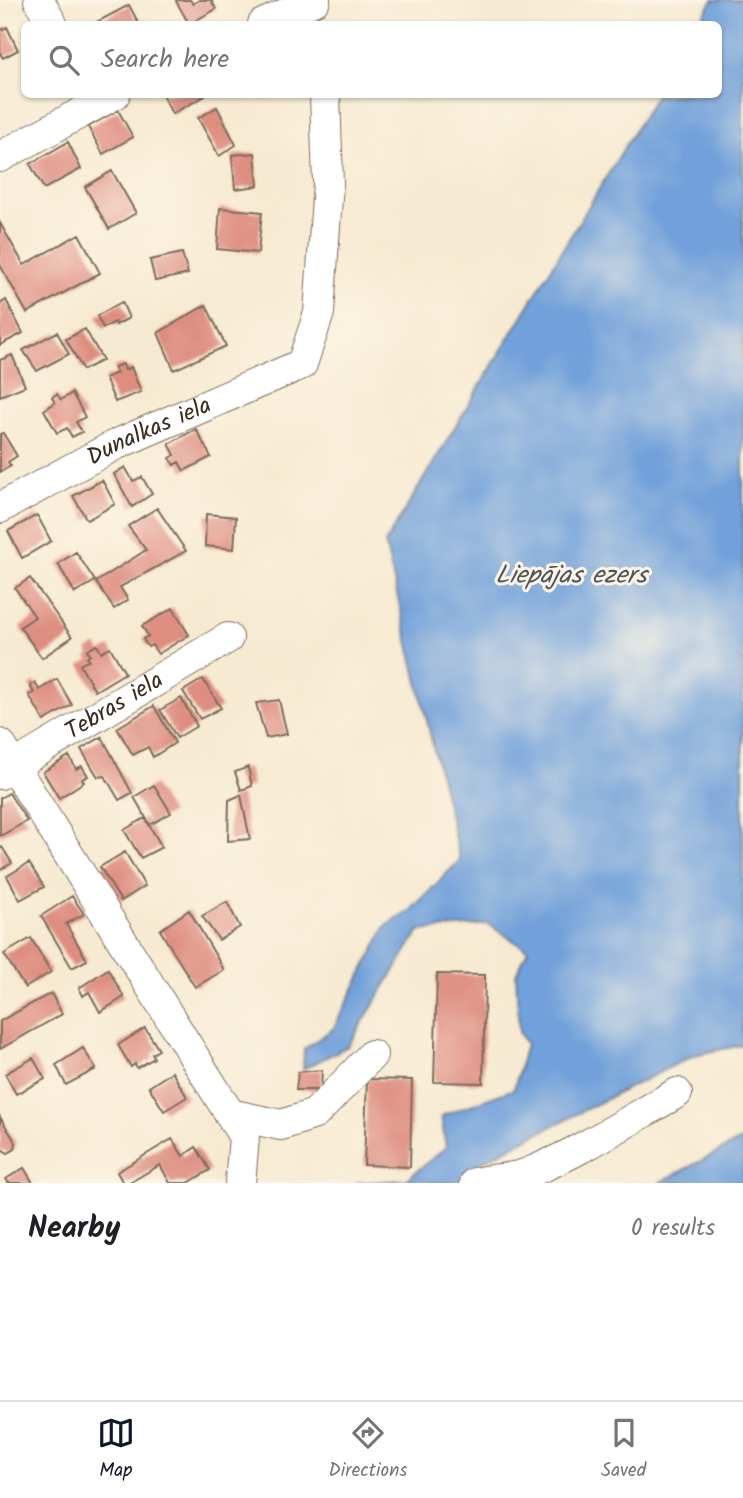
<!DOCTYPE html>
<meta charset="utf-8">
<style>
:root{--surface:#fff;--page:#f2f2f2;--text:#202124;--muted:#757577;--line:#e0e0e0;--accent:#111827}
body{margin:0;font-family:Kalam,sans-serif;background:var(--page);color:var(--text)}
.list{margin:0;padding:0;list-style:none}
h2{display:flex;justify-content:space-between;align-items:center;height:91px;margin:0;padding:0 28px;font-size:30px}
h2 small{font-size:23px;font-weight:400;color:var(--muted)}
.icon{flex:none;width:38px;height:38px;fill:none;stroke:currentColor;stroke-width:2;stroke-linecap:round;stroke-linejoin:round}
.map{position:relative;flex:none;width:743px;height:1183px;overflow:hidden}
.search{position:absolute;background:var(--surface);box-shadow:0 2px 5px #0004;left:21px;right:21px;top:21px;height:77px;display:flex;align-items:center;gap:18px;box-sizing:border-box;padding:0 24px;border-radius:10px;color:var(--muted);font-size:26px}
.sheet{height:217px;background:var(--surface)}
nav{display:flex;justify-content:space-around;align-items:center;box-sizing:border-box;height:98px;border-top:2px solid var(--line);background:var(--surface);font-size:19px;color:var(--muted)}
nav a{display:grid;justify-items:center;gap:4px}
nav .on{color:var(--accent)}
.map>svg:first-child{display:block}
</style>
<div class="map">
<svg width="743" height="1183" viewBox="0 0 743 1183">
<rect width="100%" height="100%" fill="#fcf5e5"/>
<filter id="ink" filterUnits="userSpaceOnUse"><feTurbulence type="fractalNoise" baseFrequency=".0143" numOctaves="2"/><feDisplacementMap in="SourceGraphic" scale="14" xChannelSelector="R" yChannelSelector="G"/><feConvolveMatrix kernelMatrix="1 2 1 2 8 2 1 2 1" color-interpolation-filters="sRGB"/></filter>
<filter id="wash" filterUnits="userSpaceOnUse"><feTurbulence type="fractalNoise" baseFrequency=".00686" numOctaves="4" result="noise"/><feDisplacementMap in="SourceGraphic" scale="28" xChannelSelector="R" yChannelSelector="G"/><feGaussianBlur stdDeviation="1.57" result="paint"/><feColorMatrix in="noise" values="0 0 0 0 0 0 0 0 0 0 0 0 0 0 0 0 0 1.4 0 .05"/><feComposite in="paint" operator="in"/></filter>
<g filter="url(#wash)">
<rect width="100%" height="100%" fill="#f7ead2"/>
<path fill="#71a0da" stroke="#56657c" stroke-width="2" d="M713,0H743V1045L694,1055L483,1161L460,1183H356L406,1180L446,1147L441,1116L514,1089L526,1044L519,1032L516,974L528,950L488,924L419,931L348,1046L303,1069L304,1049L334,1028L386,926L410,911L460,860L385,543L656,95L718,94V24H698Z
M743,1139V1183H659L662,1181Z"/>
<g id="blocks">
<path fill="#de8d81" d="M178,0H190L193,4L199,0H211L216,9L189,24L176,1Z
M129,5L139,24H93Z
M7,27L18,50L3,58L0,53V31Z
M162,94H204L205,96L172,114Z
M217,107L236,145L219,156L198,118Z
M118,110L133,137L103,154L88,127Z
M68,142L81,169L44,189L30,164Z
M255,153L258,186L235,189L232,155Z
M112,171L136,213L109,229L85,187Z
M220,208L262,212L258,253L217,249Z
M0,223L24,265L79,234L100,273L27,313L0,265Z
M182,253L188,274L155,281L150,260Z
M6,300L23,333L0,345V304Z
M122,302L129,318L116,325L115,322L103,328L97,316Z
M206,305L226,346L174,370L158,333Z
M85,329L103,360L83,370L66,339Z
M57,332L69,354L37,371L23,350Z
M12,355L25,386L0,396V360Z
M123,364L125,370L131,367L141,392L115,402L105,378L117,373L114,367Z
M72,393L85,417L76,422L82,432L72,437L67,428L57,433L44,410L55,403L52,397L57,394L61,400Z
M196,429L211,457L184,471L179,462L174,465L170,458L175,455L169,444Z
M3,433L17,456L8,462L11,466L0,472V434Z
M125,467L133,481L142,477L152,494L132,507L114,474Z
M102,480L115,504L87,520L73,496Z
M157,508L186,551L120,587L128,600L114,609L96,582L146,550L128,526Z
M206,514L236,517L234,549L205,546Z
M37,515L51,541L22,558L8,531Z
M76,552L95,581L75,593L58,564Z
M30,578L72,637L42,658L20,627L35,617L15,588Z
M173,608L189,635L158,654L152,645L148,647L143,639L148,636L142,626Z
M97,645L101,652L110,647L125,673L95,691L80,665L89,660L87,657L90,655L87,650Z
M57,679L72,705L44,721L29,695L34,693L30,686L35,682L39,690Z
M203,679L221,708L200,719L183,691Z
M181,698L197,726L177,738L160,710Z
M279,700L287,734L266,738L256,703Z
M154,706L175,743L153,757L148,747L133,755L117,728Z
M102,737L132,793L119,800L105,776L98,777L81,749Z
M69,756L76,769L82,766L88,776L82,779L84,782L59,798L43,772Z
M248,767L252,786L241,790L235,772Z
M154,785L171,813L150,825L134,797Z
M9,793L27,821L0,836V798Z
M241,795L250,839L228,841L229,800Z
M145,818L162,847L141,858L124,830Z
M2,847L12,863L0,870V849Z
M125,852L145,886L121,901L100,867Z
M29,863L44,887L20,900L7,876Z
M72,896L84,914L66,924L87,960L72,968L41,916Z
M227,902L240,927L219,940L202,916Z
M189,910L224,970L195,987L160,930Z
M31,938L51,972L25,988L4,954Z
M108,969L124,997L100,1012L89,992L83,996L79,988Z
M437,974L485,975L483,1083L434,1082Z
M51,993L62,1014L0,1049V1021Z
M145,1028L159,1050L152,1054L154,1058L137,1068L135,1064L131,1067L118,1045Z
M83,1048L96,1069L66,1085L56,1065Z
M33,1058L45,1079L16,1094L5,1074Z
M322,1070L321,1090H296L298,1072Z
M172,1072L187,1097L164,1111L149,1087Z
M367,1079L412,1080L410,1167L364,1165Z
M0,1117L16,1143L15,1149L8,1153L3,1150L0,1152Z
M172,1139L183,1156L196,1147L210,1170L188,1183H170L160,1165L129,1183H123L117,1172Z
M24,1168L33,1183H9L6,1179Z"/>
</g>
</g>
<g filter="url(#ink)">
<use href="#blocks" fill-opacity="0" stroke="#7d6d5d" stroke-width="2"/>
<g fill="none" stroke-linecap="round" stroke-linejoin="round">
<defs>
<g id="minor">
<path d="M39,0L52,24"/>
<path d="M263,24L315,0"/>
<path d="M0,157L115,94"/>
<path id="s1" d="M0,508L115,445L302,364L319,313L328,183L325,94"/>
<path d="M0,744L244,1137L240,1183"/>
<path id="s2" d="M0,774L228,638"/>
<path d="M229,1114L281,1125L315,1114L372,1055"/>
<path d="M475,1183C492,1178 512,1180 528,1173C580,1152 628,1121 677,1093"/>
</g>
</defs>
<use href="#minor" stroke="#7d6d5d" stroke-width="32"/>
<use href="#minor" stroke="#fff" stroke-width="30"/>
</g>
</g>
<g text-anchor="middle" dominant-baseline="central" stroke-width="6" stroke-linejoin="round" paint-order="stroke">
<g font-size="24" fill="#3b2a1e" stroke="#fcf5e5">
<text stroke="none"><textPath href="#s1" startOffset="168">Dunalkas iela</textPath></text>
<text stroke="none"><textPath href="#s2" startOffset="133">Tebras iela</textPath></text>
</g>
<g font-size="26" font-style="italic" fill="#4e5360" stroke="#fcf5e5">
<text x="571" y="576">Liepājas ezers</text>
</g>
</g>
</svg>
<div class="search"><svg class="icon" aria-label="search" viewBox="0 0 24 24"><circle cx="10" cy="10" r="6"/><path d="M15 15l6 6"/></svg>Search here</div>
</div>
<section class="sheet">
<h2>Nearby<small>0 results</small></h2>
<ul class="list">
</ul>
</section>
<nav>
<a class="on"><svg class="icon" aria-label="map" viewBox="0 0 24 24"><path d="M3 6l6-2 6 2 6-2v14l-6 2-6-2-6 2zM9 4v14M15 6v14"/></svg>Map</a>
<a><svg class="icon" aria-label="directions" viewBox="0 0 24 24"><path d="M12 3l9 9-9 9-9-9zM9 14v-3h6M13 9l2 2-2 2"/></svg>Directions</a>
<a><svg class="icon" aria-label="saved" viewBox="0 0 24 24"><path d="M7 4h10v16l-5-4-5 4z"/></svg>Saved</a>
</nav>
